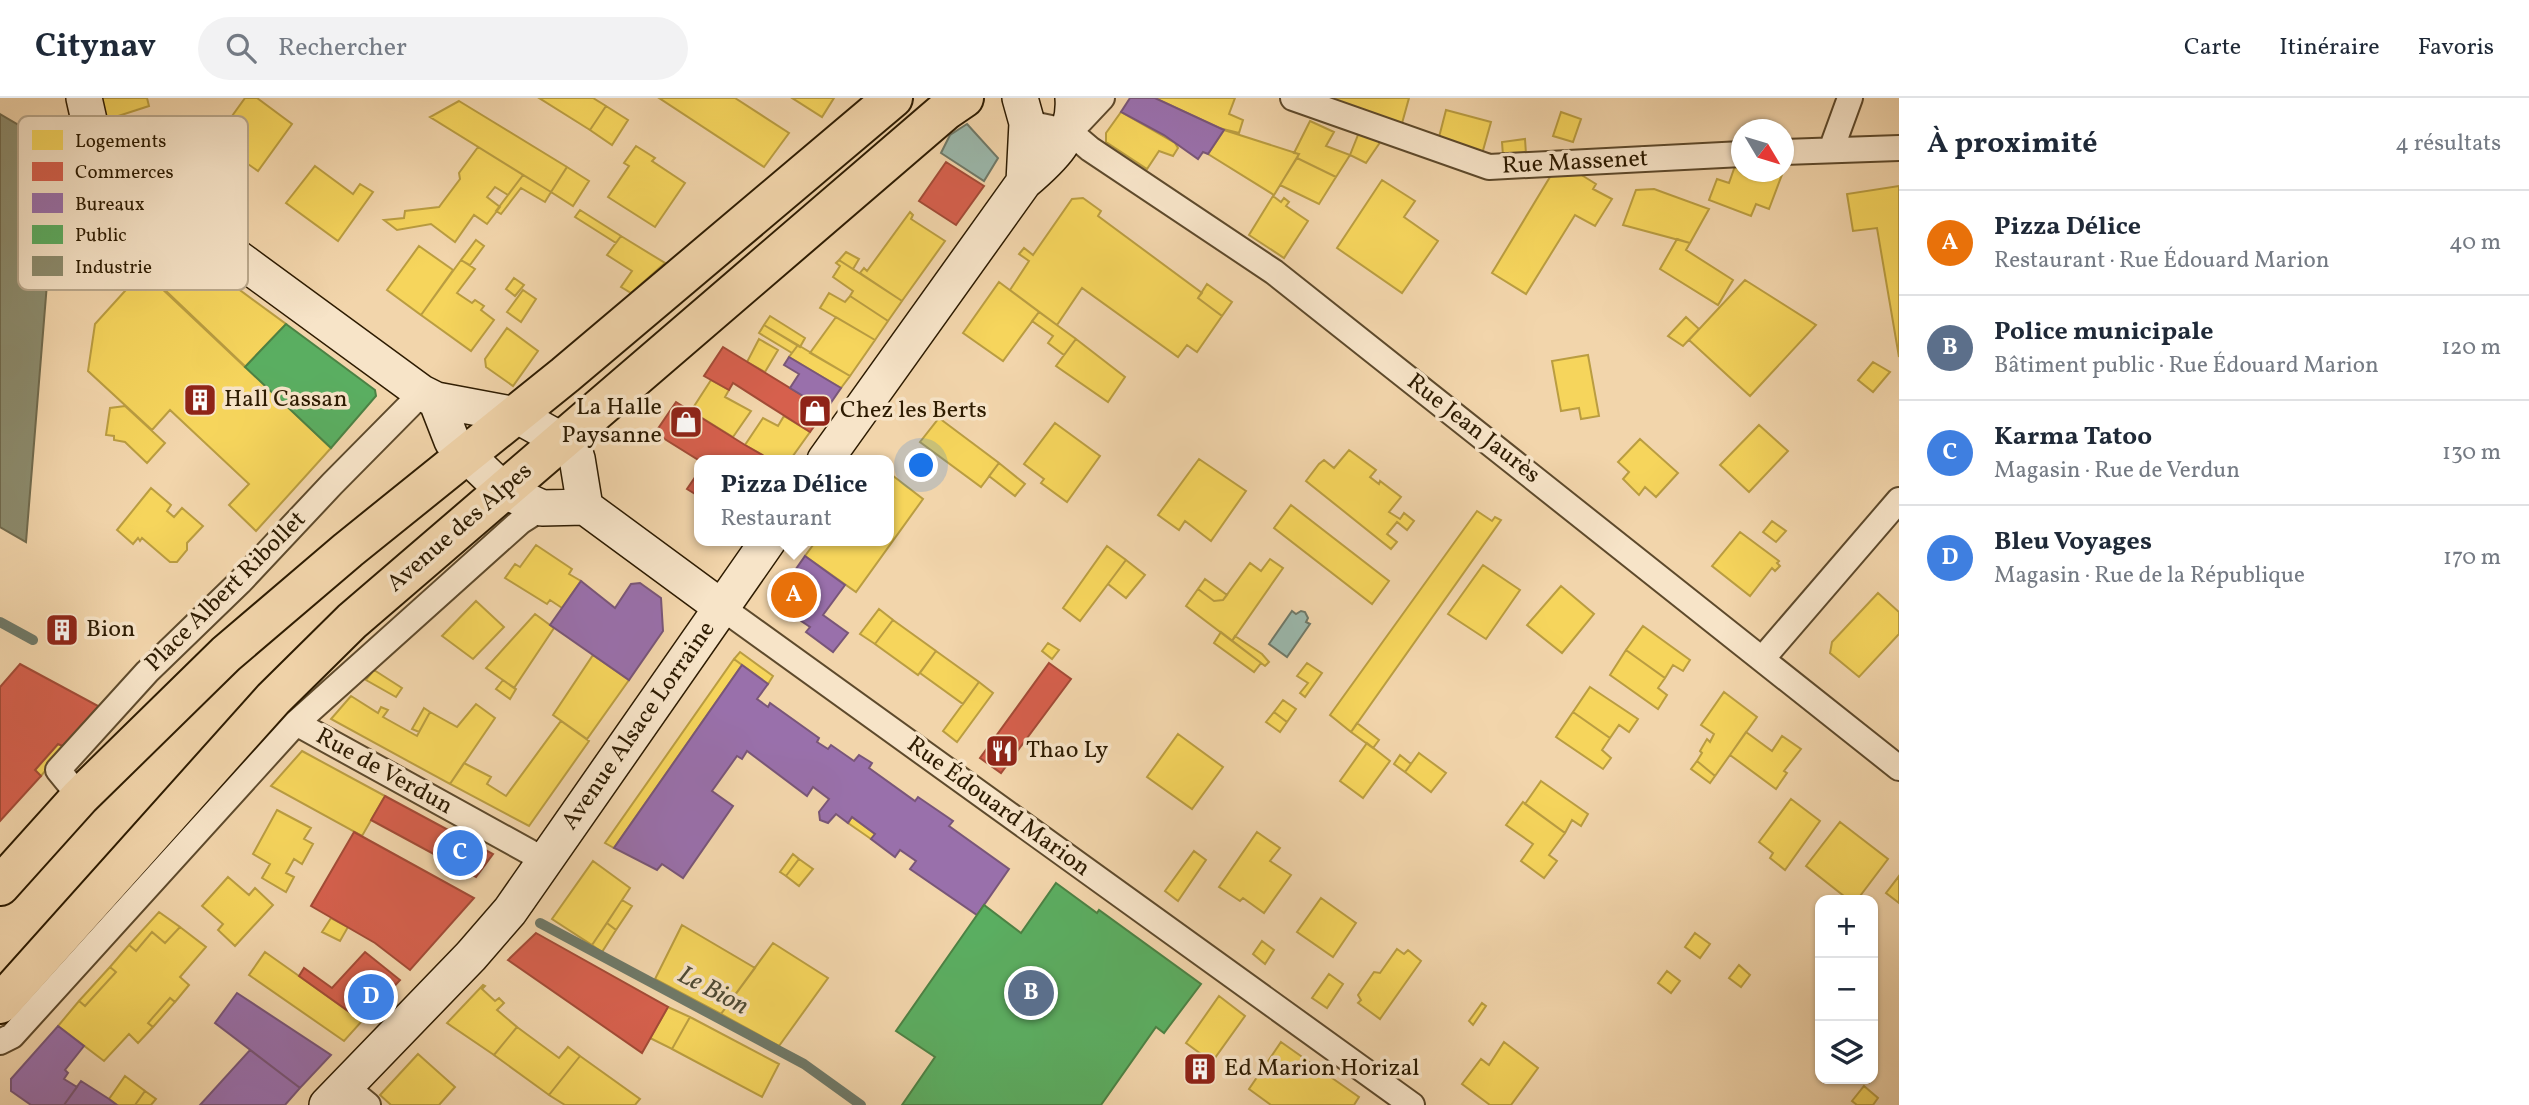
<!DOCTYPE html>
<html lang="fr">
<meta charset="utf-8">
<style>
:root{--surface:#fff;--page:#f2f2f3;--text:#1f2937;--muted:#747a83;--line:#e0e1e3;--accent:#ea580c}
body{margin:0;font-family:Vollkorn,serif;background:var(--page);color:var(--text)}
.controls{position:absolute;right:21px;bottom:21px;display:grid;overflow:hidden;border-radius:14px;box-shadow:0 2px 5px #0004}
.controls button{width:63px;height:63px;display:grid;place-items:center;padding:0;border:0;border-bottom:2px solid var(--line);background:var(--surface);color:var(--text);font:35px sans-serif}
.compass{position:absolute;left:1731px;top:21px;width:63px;height:63px;border-radius:50%;background:var(--surface);box-shadow:0 2px 5px #0004;rotate:128deg}
.you{position:absolute;left:922px;top:368px;width:24px;height:24px;margin:-18px;border:5px solid #fff;border-radius:50%;background:#1a73e8;box-shadow:0 0 0 10px #1a73e833}
.badge{display:grid;place-items:center;width:46px;height:46px;border-radius:50%;background:var(--accent);color:#fff;font-size:23px;font-weight:700}
.pin{position:absolute;translate:-50% -50%;border:4px solid #fff;box-shadow:0 2px 7px #0006}
.popup{position:absolute;left:694px;top:357px;width:200px;height:91px;box-sizing:border-box;display:grid;place-content:center;border-radius:14px;background:var(--surface);filter:drop-shadow(0 2px 5px #0005);font-size:23px;white-space:nowrap;color:var(--muted)}
.popup b{font-size:26px;color:var(--text)}
.popup::after{content:'';position:absolute;left:50%;top:100%;margin-left:-14px;border:14px solid transparent;border-top-color:var(--surface)}
.list{margin:0;padding:0;list-style:none}
h2{display:flex;justify-content:space-between;align-items:center;height:91px;margin:0;padding:0 28px;font-size:30px}
h2 small{font-size:23px;font-weight:400;color:var(--muted)}
.list li{display:grid;grid-template-columns:46px 1fr auto;gap:21px;align-items:center;box-sizing:border-box;height:105px;padding:0 28px;border-top:2px solid var(--line)}
.list b{display:block;font-size:26px;white-space:nowrap}
.list p{margin:0;font-size:23px;white-space:nowrap;color:var(--muted)}
.list em{font-size:23px;font-style:normal;color:var(--muted)}
.icon{flex:none;width:38px;height:38px;fill:none;stroke:currentColor;stroke-width:2;stroke-linecap:round;stroke-linejoin:round}
.map{position:relative;flex:none;width:1899px;height:1007px;overflow:hidden}
header{display:flex;align-items:center;gap:42px;box-sizing:border-box;height:98px;padding:0 35px;background:var(--surface);border-bottom:2px solid var(--line)}
header strong{font-size:33px}
nav{display:flex;gap:38px;margin-inline-start:auto;font-size:24px}
.search{width:490px;height:63px;background:var(--page);display:flex;align-items:center;gap:18px;box-sizing:border-box;padding:0 24px;border-radius:38px;color:var(--muted);font-size:26px}
main{display:flex}
aside{flex:1;background:var(--surface)}
.map>svg:first-child{display:block}
</style>
<header>
<strong>Citynav</strong>
<div class="search"><svg class="icon" aria-label="search" viewBox="0 0 24 24"><circle cx="10" cy="10" r="6"/><path d="M15 15l6 6"/></svg>Rechercher</div>
<nav><a>Carte</a><a>Itinéraire</a><a>Favoris</a></nav>
</header>
<main>
<div class="map">
<svg width="1899" height="1007" viewBox="0 0 1899 1007">
<rect width="100%" height="100%" fill="#f2d5ab"/>
<filter id="stains"><feTurbulence type="fractalNoise" baseFrequency=".00286" numOctaves="4"/><feColorMatrix values="0 0 0 0 .2 0 0 0 0 .09 0 0 0 0 .02 0 0 0 .5 -.17"/></filter>
<radialGradient id="worn" r=".72"><stop offset=".6" stop-color="#630" stop-opacity="0"/><stop offset="1" stop-color="#630" stop-opacity=".3"/></radialGradient>
<path fill="#9bb8ac" stroke="#6f7968" stroke-width="2" d="M967,26L998,60L984,83L941,55L950,37Z
M1292,513L1296,516L1301,513L1305,514L1308,520L1306,524L1310,526L1287,559L1269,546Z"/>
<path fill="#f6d55c" stroke="#ba9d41" stroke-width="2" d="M102,0H147L149,8L106,22Z
M245,0H257L292,26L258,73L238,59L245,49L222,32Z
M539,0H593L606,8L590,32Z
M659,0H735L789,35L764,69Z
M792,0H834L822,19Z
M1155,0H1235L1229,16L1243,22L1239,35L1219,30Z
M1337,0H1409L1401,29L1335,5Z
M459,3L567,69L551,94L430,19Z
M606,8L628,22L612,47L590,32Z
M1446,12L1491,24L1482,56L1438,43Z
M1121,14L1175,45L1178,50L1173,58L1159,53L1147,71L1106,44V35Z
M1561,14L1581,21L1573,44L1553,38Z
M1310,23L1334,34L1326,48L1350,57L1336,79L1297,60L1299,56L1294,55Z
M222,32L245,49L238,59L215,41Z
M1224,32L1299,56L1274,97L1208,56Z
M1360,32L1383,40L1366,65L1350,57Z
M1525,41L1526,56L1503,58L1502,44Z
M636,48L655,60L652,63L685,85L655,129L608,99L629,68L624,65Z
M478,49L523,77L508,97L495,89L487,99L500,109L487,126L474,117L455,144L431,126L397,132L384,122L404,120L405,113L439,109L460,81L459,75Z
M1297,60L1336,79L1319,106L1280,87Z
M315,68L353,96L360,86L373,94L338,143L286,105Z
M1735,68L1742,70V74H1751L1766,78L1768,74H1783L1769,111L1756,106L1751,118L1709,102L1717,81L1729,85Z
M567,69L589,83L573,108L551,94Z
M1575,73L1596,86L1593,91L1612,101L1595,128L1575,117L1526,196L1492,175L1553,74Z
M523,77L551,94L545,104L521,90L501,116L496,113Z
M1382,82L1415,103L1404,119L1438,143L1402,195L1337,150Z
M1899,88V259L1877,130L1853,133L1847,96Z
M1654,91L1709,111L1690,145L1623,127L1636,92Z
M1273,98L1281,104L1284,100L1289,104L1286,108L1308,123L1284,160L1249,137Z
M1083,100L1101,113L1098,118L1202,195L1198,200L1222,218L1197,254L1187,247L1178,259L1082,190L1057,227L1010,192L1029,163L1019,156L1024,150L1033,157L1072,101Z
M580,112L621,138L616,145L575,119Z
M910,114L913,117L911,121L945,143L902,203L860,175L864,170L867,173Z
M149,125L286,226L245,269L125,156Z
M621,138L665,165L631,195L621,189L632,173L607,157Z
M1677,141L1690,145L1686,152L1733,182L1718,207L1660,171Z
M476,142L484,148L470,167L461,162Z
M419,148L453,172L421,217L387,192Z
M846,154L859,161L853,171L839,162Z
M461,162L475,171L457,195L472,205L475,202L484,208L481,212L494,222L471,253L421,217Z
M839,162L902,203L888,223L850,198L853,193L833,179L840,168L836,165Z
M144,172L331,350L256,433L229,407L249,386L170,312L152,332L88,273L95,226Z
M514,180L524,187L515,198L506,191Z
M1745,182L1816,227L1750,298L1689,242Z
M999,184L1039,214L1003,263L963,235Z
M1207,186L1232,204L1222,218L1198,200Z
M523,192L536,201L521,224L507,214Z
M829,195L845,204L850,198L888,223L875,242L820,210Z
M1039,214L1076,241L1064,257L1048,245L1053,238L1032,223Z
M770,218L805,240L800,249L764,227Z
M836,219L875,242L850,278L810,255Z
M1686,219L1699,231L1683,248L1668,238Z
M764,227L798,247L792,255L759,235Z
M507,230L538,253L513,288L486,269L485,261Z
M759,241L778,252L765,274L747,264Z
M1076,241L1125,279L1108,304L1056,268Z
M798,247L850,278L841,290L789,259Z
M1588,257L1599,318L1581,321L1579,310L1561,313L1552,263Z
M1873,264L1890,274L1873,294L1858,282Z
M711,282L729,292L725,299L751,313L733,339L691,313Z
M125,308L165,345L147,365L125,344L114,342V338L106,337L110,310Z
M784,318L810,334L790,362H771L745,347L763,320L778,328Z
M939,320L999,365L981,389L920,344Z
M1055,325L1100,358L1067,404L1041,385L1044,381L1024,366Z
M1759,327L1788,353L1749,394L1720,367Z
M1640,341L1678,375L1656,399L1645,389L1639,397L1623,381L1629,374L1618,364Z
M1349,352L1376,372L1370,379L1379,386L1380,383L1401,399L1389,414L1400,421L1404,415L1414,423L1407,432L1397,424L1387,436L1397,444L1391,451L1306,383L1319,366L1324,362L1334,370Z
M1199,361L1246,393L1211,443L1185,423L1179,432L1158,417Z
M999,365L1025,386L1015,398L989,378Z
M888,374L923,401L856,494L805,458L816,443H888Z
M151,390L171,407L167,413L174,419L182,410L203,428L187,445V452L177,464H170L142,440L140,443L138,440L133,446L117,432Z
M1291,407L1389,483L1372,506L1274,430Z
M1477,413L1492,423L1495,419L1501,422L1351,634L1330,617Z
M1772,423L1786,433L1776,444L1763,434Z
M1740,434L1779,463L1777,465L1780,468L1775,473L1772,470L1750,498L1712,468Z
M536,447L572,471L569,476L581,483L562,510L550,502L547,506L505,480L515,466L520,469Z
M1107,448L1126,462L1080,523L1063,510Z
M1270,461L1283,470L1232,543L1186,508L1198,491L1214,503L1223,502L1250,465L1261,473Z
M1126,462L1145,477L1126,500L1108,486Z
M1483,467L1520,492L1486,541L1448,516Z
M1205,481L1227,497L1223,502L1214,503L1198,491Z
M1561,488L1594,516L1562,555L1527,527Z
M1878,495L1899,514V536L1859,579L1830,555L1832,544Z
M476,503L504,529L473,561L442,538Z
M879,511L893,522L875,546L860,536Z
M535,516L554,530L514,590L486,570Z
M58,519L74,531L65,544L49,532Z
M893,522L936,553L918,577L875,546Z
M1643,528L1690,562L1683,573L1673,567L1665,580L1626,552Z
M1221,534L1261,565L1254,574L1214,545Z
M1235,538L1262,556L1269,564L1265,568L1232,543Z
M1048,545L1059,552L1052,561L1042,553Z
M1626,552L1665,580L1658,590L1667,597L1658,611L1610,577Z
M936,553L979,584L963,606L920,575Z
M740,554L773,578L768,586L734,561Z
M593,557L629,582L587,641L553,617Z
M734,561L742,567L670,670L614,750L605,745Z
M1307,565L1322,575L1305,599L1300,595L1308,585L1297,578Z
M374,572L402,590L396,599L366,582Z
M503,582L516,591L510,601L496,591Z
M979,584L993,595L957,644L943,633Z
M1590,589L1638,621L1629,634L1619,627L1610,640L1573,614Z
M1724,594L1757,619L1715,678L1697,663L1702,655L1700,653L1707,641L1710,644L1714,636L1701,627Z
M351,598L378,615L381,609L388,612L383,619L417,638L430,614L457,629L476,606L495,620L450,686L331,621Z
M1283,602L1296,611L1287,624L1274,614Z
M424,610L430,614L419,634L412,631Z
M1274,614L1287,624L1280,634L1266,624Z
M1573,614L1610,640L1602,652L1611,660L1603,671L1556,639Z
M561,623L589,643L529,728L450,686L464,665L491,679L487,686L506,698Z
M1357,625L1379,642L1373,650L1351,634Z
M1746,634L1772,653L1782,638L1801,651L1784,673L1787,675L1776,691L1730,657Z
M1178,636L1223,669L1192,711L1147,679Z
M1367,645L1390,663L1363,700L1340,683Z
M58,646L65,649L41,678L35,672Z
M302,653L385,698L362,738L271,688Z
M1419,655L1446,675L1431,694L1405,674Z
M1400,657L1411,666L1405,674L1394,666Z
M1697,663L1715,678L1710,685L1691,671Z
M1541,683L1588,716L1581,728L1572,722L1565,735L1525,706Z
M1791,701L1820,723L1785,772L1770,760L1773,755L1759,744Z
M1523,704L1565,735L1549,757L1557,763L1544,780L1521,763L1533,746L1506,727Z
M277,712L311,730L304,741L313,746L302,766L294,761L286,775L294,779L286,794L262,780L270,766L253,756Z
M852,719L875,736L871,741L848,725Z
M1840,724L1888,761L1857,802H1849L1806,768Z
M1257,734L1280,750L1270,763L1291,777L1264,815L1243,800L1240,803L1219,789Z
M1194,753L1206,762L1178,803L1165,793Z
M793,756L799,761L786,778L780,774Z
M799,761L813,771L799,788L786,778Z
M593,763L630,790L592,847L552,821Z
M1899,778V805L1886,795Z
M228,779L249,797L255,790L273,807L235,848L218,832L223,826L202,808Z
M1321,800L1356,825L1333,859L1297,834Z
M622,802L632,808L616,832L607,825Z
M159,814L180,829L165,845L152,834L136,853L129,847Z
M331,820L348,829L340,843L322,834Z
M607,825L616,832L602,854L592,847Z
M682,827L755,870L721,916L655,881Z
M180,829L206,849L180,879L189,887L175,904L170,900L148,925L153,929L138,945L129,936L104,963L58,928L79,903L85,908L116,874L110,869L129,847L136,853L152,834L165,845Z
M1695,835L1710,846L1700,860L1685,849Z
M1262,843L1274,852L1265,866L1253,856Z
M773,845L828,880L779,948L721,916Z
M1397,851L1404,856L1408,852L1421,863L1380,921L1358,905L1361,902L1358,897L1374,874L1380,875Z
M265,854L299,878L362,923L344,943L249,877Z
M1739,867L1750,877L1741,889L1729,880Z
M110,869L116,874L85,908L79,903Z
M1667,873L1680,883L1671,895L1658,885Z
M1329,876L1343,886L1327,910L1312,900Z
M483,887L485,888L482,891L495,903L499,900L504,905L497,912L517,929L494,957L447,925Z
M1219,898L1245,918L1212,964L1186,945Z
M170,900L175,904L153,929L148,925Z
M1482,905L1486,908L1473,927L1469,923Z
M668,909L690,919L672,951L650,940Z
M690,919L779,966L762,999L672,951Z
M517,929L559,960L568,949L580,958L549,997L494,957Z
M1281,944L1359,999L1354,1007H1271L1249,991Z
M1504,944L1538,970L1511,1007H1490L1462,986L1481,961L1489,967Z
M418,956L455,989L439,1007H391L380,997Z
M1202,957L1212,964L1198,984L1188,977Z
M580,958L640,1001L635,1007H565L549,997Z
M125,978L145,993L135,1007H117L109,1001Z
M1864,988L1878,1000L1873,1007H1857L1852,1003Z
M145,993L156,1001L151,1007H135Z"/>
<path fill="#d6604d" stroke="#a34b36" stroke-width="2" d="M946,64L984,88L956,127L919,103Z
M723,249L826,312L810,334L733,285L729,292L704,278Z
M676,304L745,347L771,362L700,363L655,335Z
M700,372V399L687,391Z
M1049,565L1071,581L1001,675L980,660Z
M20,566L100,609L65,649L58,646L35,672L41,678L0,723V589Z
M385,698L493,756L476,779L371,722Z
M354,734L474,800L410,872L375,845L311,808Z
M536,835L668,909L642,955L508,862Z
M365,854L400,882L362,923L299,878L304,870L332,890Z"/>
<path fill="#9970ab" stroke="#795678" stroke-width="2" d="M1130,0H1155L1224,32L1208,56L1203,54L1198,61L1164,37L1121,14Z
M789,259L841,290L826,312L790,290L799,276L784,267Z
M805,458L845,487L823,517L848,535L833,554L806,534L810,529L773,504Z
M581,483L615,510L631,486L640,485L661,500L663,533L629,582L550,527Z
M742,567L768,586L757,601L768,609L770,605L819,640L817,644L828,651L831,647L854,663L859,657L872,665L869,670L915,703L918,699L953,723L949,728L1009,771L977,817L910,771L916,763L900,752L895,759L871,741L875,736L852,719L848,725L836,716L828,725L820,722L819,714L829,701L813,689L807,698L747,653L742,661L737,658L712,693L733,708L683,780L662,766L657,772L614,750Z
M237,895L331,957L300,990L215,925Z
M58,928L84,948L65,972L68,975L64,981L77,989L64,1007H31L11,993V981Z
M250,952L300,990L285,1007H200Z
M81,983L109,1001L117,1007H64Z"/>
<path fill="#5aae61" stroke="#4c8244" stroke-width="2" d="M286,226L375,292L376,298L331,350L245,269Z
M1056,785L1097,815L1099,812L1201,886L1164,935L1156,929L1101,1007H902L935,959L896,933L977,817L984,807L1021,835Z"/>
<path fill="#8c8c6e" stroke="#706a4d" stroke-width="2" d="M0,16L58,50L26,444L0,429Z"/>
<g fill="none" stroke-linecap="round" stroke-linejoin="round">
<path stroke="#6f7968" stroke-width="10" d="M0,524L33,542
M540,825L804,966L861,1007"/>
<defs>
<path id="street" d="M1293,0L1489,69L1742,56
M1027,25L1070,34L1090,51L1274,174L1899,670
M1070,34L1102,0
M1831,52L1850,0
M1784,54L1899,50
M721,509L1412,1007
M1763,560L1899,402
M296,625L546,763
M80,699L58,672L147,574L240,484L332,386L422,295
M0,944L12,938L296,625L520,424L542,410
M345,988L368,1007"/>
<path id="secondary" d="M84,0L91,31L120,74L422,295L436,302L516,317L561,342L577,360L585,409
M1020,0L1027,25L1024,84
M436,302L452,343L503,392L542,410L585,409L721,509
M825,362L1024,84C1051,61 1076,39 1073,0
M327,1007L471,858L510,813L768,443"/>
<path id="primary" d="M0,788L80,699L226,556L348,452L565,277L893,0
M0,906L273,601L352,523L945,13L964,0"/>
</defs>
<use href="#street" stroke="#5e4a2c" stroke-width="28"/>
<use href="#secondary" stroke="#2d1b01" stroke-width="38"/>
<use href="#primary" stroke="#2d1b01" stroke-width="42"/>
<use href="#street" stroke="#f7e4c8" stroke-width="24"/>
<use href="#secondary" stroke="#f7e4c8" stroke-width="35"/>
<use href="#primary" stroke="#f2d5ab" stroke-width="38"/>
</g>
<defs>
<symbol id="building-square" viewBox="-11 -11 22 22"><rect x="-9" y="-9" width="18" height="18" rx="4" fill="#8f2418" stroke="#f7e4c8"/><path d="M-4-6H4V6H1V3H-1V6H-4ZM-2.5-4.3h1.7v1.8h-1.7ZM.8-4.3h1.7v1.8H.8ZM-2.5-1h1.7V.8h-1.7ZM.8-1h1.7V.8H.8Z" fill="#fff"/></symbol>
<symbol id="shop-square" viewBox="-11 -11 22 22"><rect x="-9" y="-9" width="18" height="18" rx="4" fill="#8f2418" stroke="#f7e4c8"/><path d="M-5-2.5h2.3a2.7 3.5 0 0 1 5.4 0H5L5.5 6h-11ZM-1.5-2.5h3a1.5 2.3 0 0 0-3 0Z" fill="#fff"/></symbol>
<symbol id="restaurant-square" viewBox="-11 -11 22 22"><rect x="-9" y="-9" width="18" height="18" rx="4" fill="#8f2418" stroke="#f7e4c8"/><path d="M-5-6h1v4h1v-4h1v4h1v-4h1v5L-1.5 .5V6h-2V.5L-5-1ZM5-6V6H3V1.5H1.5Q1.5-4 5-6Z" fill="#fff"/></symbol>
</defs>
<g fill-rule="evenodd">
<use href="#building-square" x="181" y="283" width="38" height="38"/>
<use href="#shop-square" x="796" y="294" width="38" height="38"/>
<use href="#shop-square" x="667" y="305" width="38" height="38"/>
<use href="#building-square" x="43" y="513" width="38" height="38"/>
<use href="#restaurant-square" x="983" y="634" width="38" height="38"/>
<use href="#building-square" x="1181" y="952" width="38" height="38"/>
</g>
<g text-anchor="middle" dominant-baseline="central" stroke-width="7" stroke-linejoin="round" paint-order="stroke">
<g font-size="24" fill="#2d1b01" stroke="#f7e4c8">
<text transform="translate(1575 65) rotate(-3)">Rue Massenet</text>
<text transform="translate(1473 331) rotate(38)">Rue Jean Jaurès</text>
<text transform="translate(460 430) rotate(-41)">Avenue des Alpes</text>
<text transform="translate(226 494) rotate(-45)">Place Albert Ribollet</text>
<text transform="translate(639 628) rotate(-55)">Avenue Alsace Lorraine</text>
<text transform="translate(384 674) rotate(29)">Rue de Verdun</text>
<text transform="translate(998 709) rotate(36)">Rue Édouard Marion</text>
</g>
<g font-size="24" fill="#2d1b01" stroke="#f7e4c8" text-anchor="start">
<text x="224" y="302">Hall Cassan</text>
<text x="662" y="310" text-anchor="end">La Halle<tspan x="662" dy="28">Paysanne</tspan></text>
<text x="840" y="313">Chez les Berts</text>
<text x="86" y="532">Bion</text>
<text x="1026" y="653">Thao Ly</text>
<text x="1224" y="971">Ed Marion Horizal</text>
</g>
<g font-size="26" font-style="italic" fill="#4e4a34" stroke="#f7e4c8">
<text transform="translate(713 893) rotate(28)">Le Bion</text>
</g>
</g>
<rect x="18" y="18" width="230" height="174" rx="10" fill="#f7e4c8" stroke="#baa88c" stroke-width="2"/>
<rect x="32" y="32" width="31" height="20" fill="#f6d55c"/>
<rect x="32" y="64" width="31" height="19" fill="#d6604d"/>
<rect x="32" y="95" width="31" height="20" fill="#9970ab"/>
<rect x="32" y="127" width="31" height="19" fill="#5aae61"/>
<rect x="32" y="158" width="31" height="20" fill="#8c8c6e"/>
<g font-size="19" fill="#2d1b01">
<text x="75" y="49">Logements</text>
<text x="75" y="80">Commerces</text>
<text x="75" y="112">Bureaux</text>
<text x="75" y="143">Public</text>
<text x="75" y="175">Industrie</text>
</g>
<rect width="100%" height="100%" filter="url(#stains)"/>
<rect width="100%" height="100%" fill="url(#worn)"/>
</svg>
<div class="controls">
<button>+</button>
<button>−</button>
<button><svg class="icon" aria-label="layers" viewBox="0 0 24 24"><path d="M12 4l9 5-9 5-9-5zM3 14l9 5 9-5"/></svg></button>
</div>
<svg class="compass" viewBox="-18 -18 36 36"><path d="M0-13l5 13h-10z" fill="#e53935"/><path d="M0 13l5-13h-10z" fill="#747a83"/></svg>
<div class="you"></div>
<div class="pin badge" style="left:794px;top:497px;background:#e8710a">A</div>
<div class="popup"><b>Pizza Délice</b>Restaurant</div>
<div class="pin badge" style="left:1031px;top:895px;background:#5c6f8a">B</div>
<div class="pin badge" style="left:460px;top:755px;background:#3f7fe0">C</div>
<div class="pin badge" style="left:371px;top:899px;background:#3f7fe0">D</div>
</div>
<aside>
<h2>À proximité<small>4 résultats</small></h2>
<ul class="list">
<li><span class="badge" style="background:#e8710a">A</span><div><b>Pizza Délice</b><p>Restaurant · Rue Édouard Marion</p></div><em>40 m</em></li>
<li><span class="badge" style="background:#5c6f8a">B</span><div><b>Police municipale</b><p>Bâtiment public · Rue Édouard Marion</p></div><em>120 m</em></li>
<li><span class="badge" style="background:#3f7fe0">C</span><div><b>Karma Tatoo</b><p>Magasin · Rue de Verdun</p></div><em>130 m</em></li>
<li><span class="badge" style="background:#3f7fe0">D</span><div><b>Bleu Voyages</b><p>Magasin · Rue de la République</p></div><em>170 m</em></li>
</ul>
</aside>
</main>
